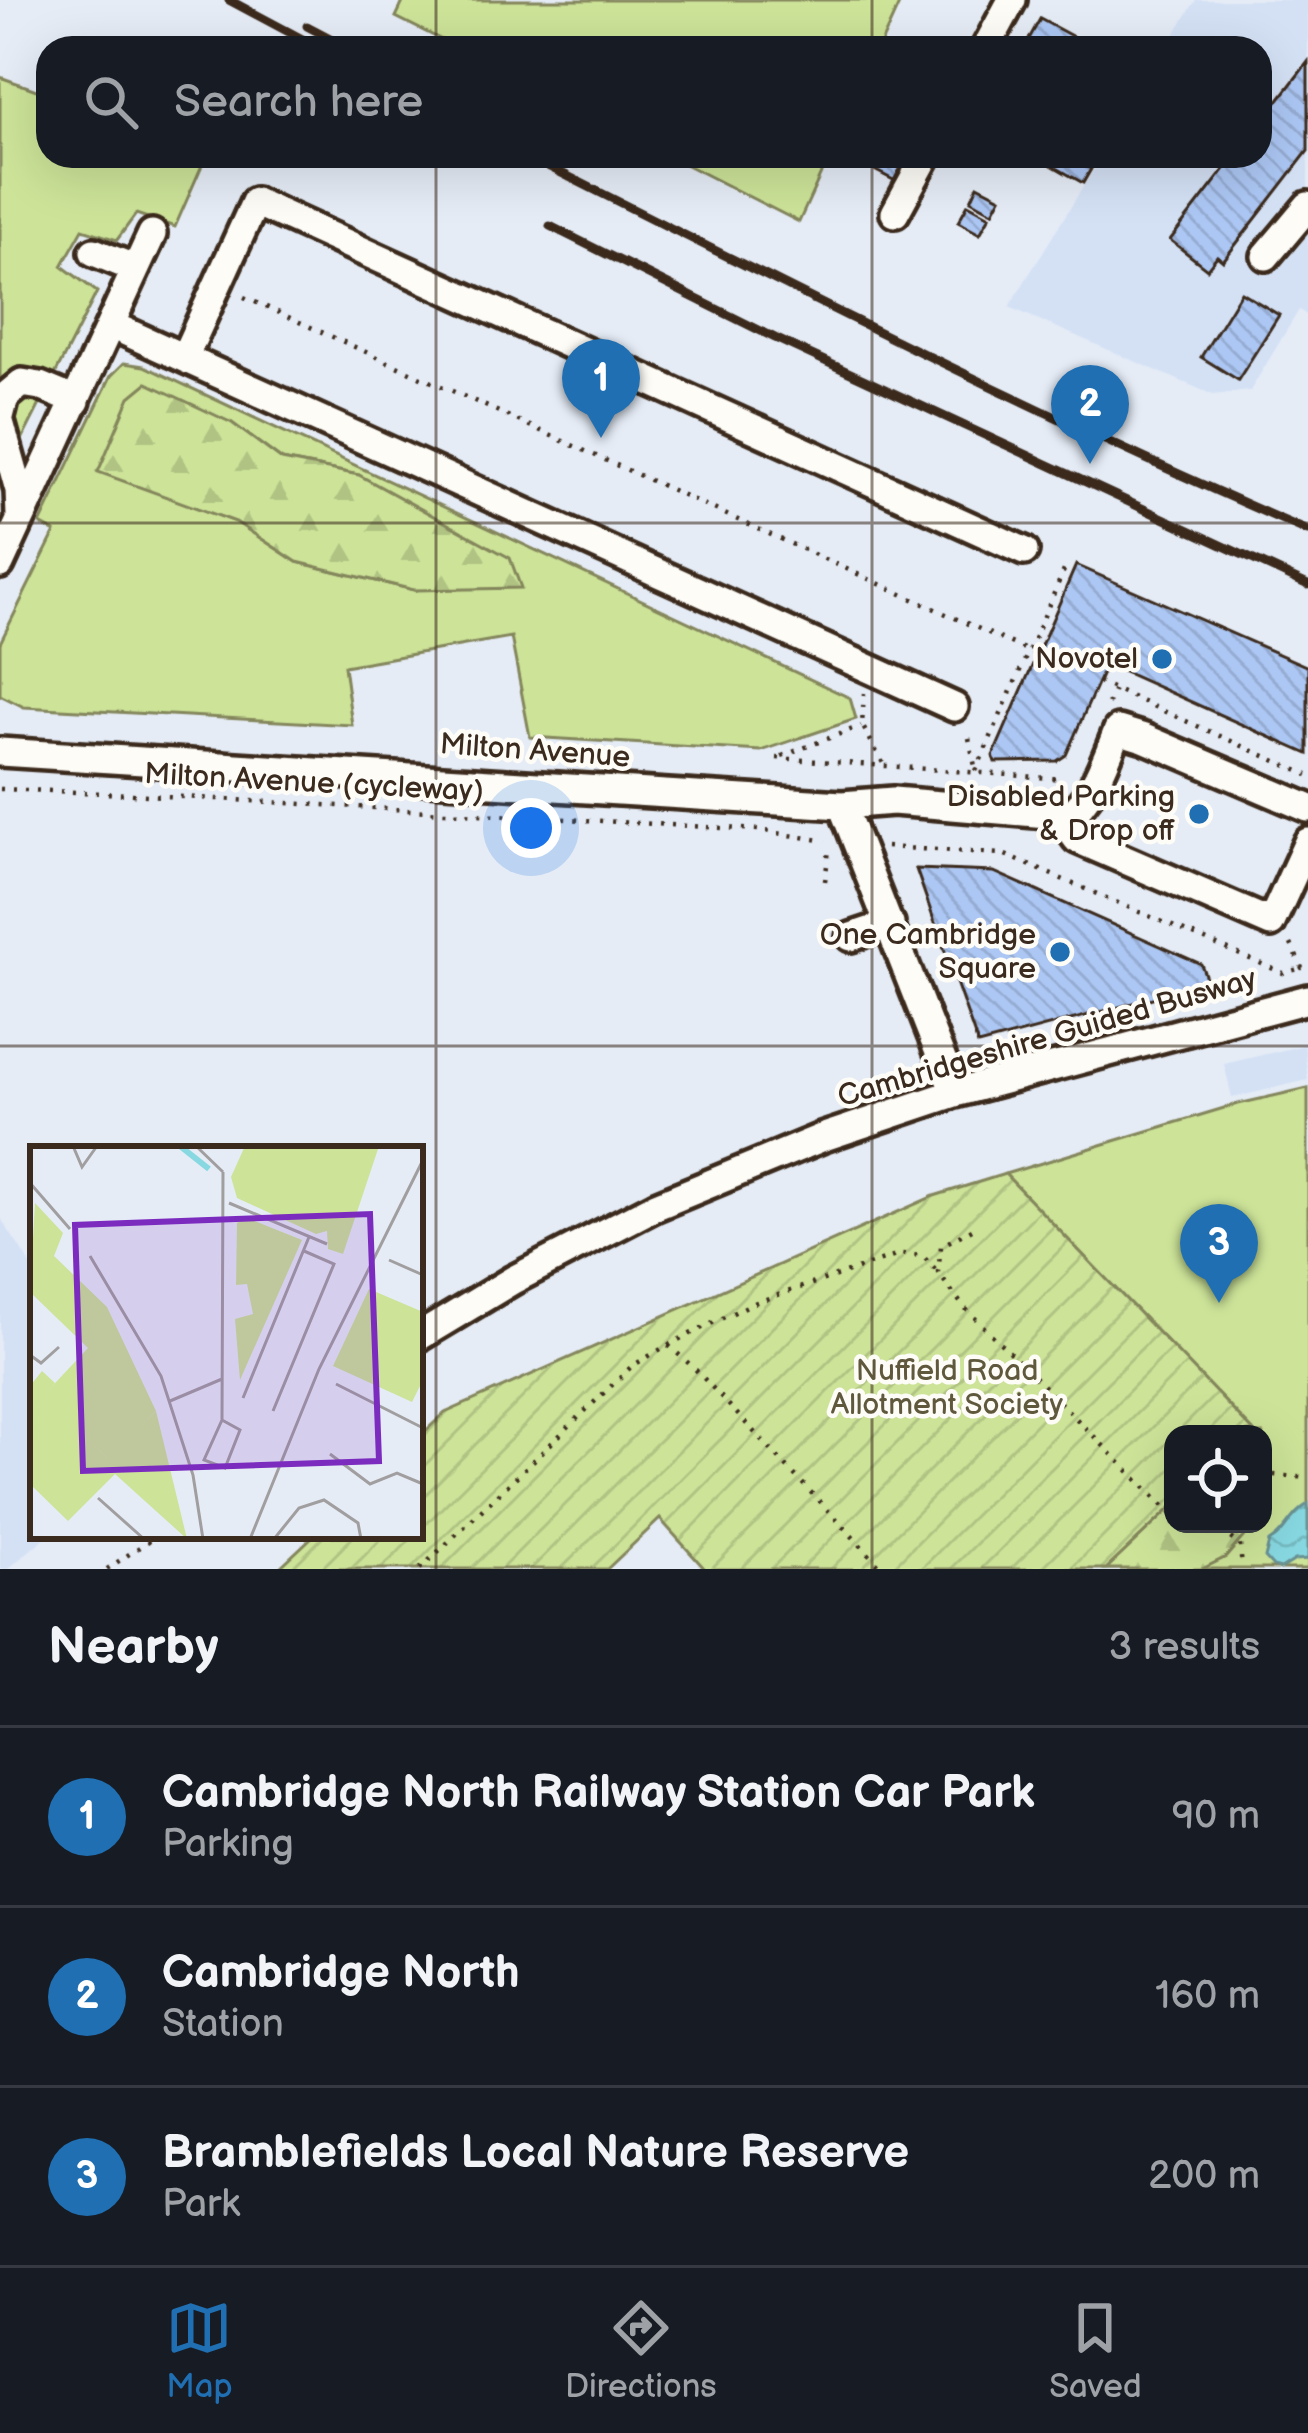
<!DOCTYPE html>
<style>
:root{--surface:#171b24;--page:#242831;--text:#f1f3f6;--muted:#9ea1a6;--line:#363941;--accent:#1f6fb2}
body{margin:0;font-family:"Balsamiq Sans",sans-serif;background:var(--page);color:var(--text)}
.controls{position:absolute;right:36px;bottom:36px;display:grid;overflow:hidden;border-radius:24px;box-shadow:0 12px 48px #0002}
.controls button{width:108px;height:108px;display:grid;place-items:center;padding:0;border:0;border-bottom:3px solid var(--line);background:var(--surface);color:var(--text);font:60px sans-serif}
.you{position:absolute;left:531px;top:828px;width:42px;height:42px;margin:-30px;border:9px solid #fff;border-radius:50%;background:#1a73e8;box-shadow:0 0 0 18px #1a73e833}
.badge{display:grid;place-items:center;width:78px;height:78px;border-radius:50%;background:var(--accent);color:#fff;font-size:39px;font-weight:700}
.pin{position:absolute;translate:-50% -99px;filter:drop-shadow(0 3px 6px #0008)}
.pin::after{content:'';position:absolute;top:63px;width:42px;height:36px;background:inherit;clip-path:polygon(0 0,100% 0,50% 100%)}
.list{margin:0;padding:0;list-style:none}
h2{display:flex;justify-content:space-between;align-items:center;height:156px;margin:0;padding:0 48px;font-size:51px}
h2 small{font-size:39px;font-weight:400;color:var(--muted)}
.list li{display:grid;grid-template-columns:78px 1fr auto;gap:36px;align-items:center;box-sizing:border-box;height:180px;padding:0 48px;border-top:3px solid var(--line)}
.list b{display:block;font-size:45px;white-space:nowrap}
.list p{margin:0;font-size:39px;white-space:nowrap;color:var(--muted)}
.list em{font-size:39px;font-style:normal;color:var(--muted)}
.icon{flex:none;width:66px;height:66px;fill:none;stroke:currentColor;stroke-width:2;stroke-linecap:round;stroke-linejoin:round}
.map{position:relative;flex:none;width:1308px;height:1569px;overflow:hidden}
.search{position:absolute;background:var(--surface);box-shadow:0 12px 48px #0002;left:36px;right:36px;top:36px;height:132px;display:flex;align-items:center;gap:30px;box-sizing:border-box;padding:0 42px;border-radius:36px;color:var(--muted);font-size:45px}
.sheet{height:696px;background:var(--surface)}
nav{display:flex;justify-content:space-around;align-items:center;box-sizing:border-box;height:168px;border-top:3px solid var(--line);background:var(--surface);font-size:33px;color:var(--muted)}
nav a{display:grid;justify-items:center;gap:6px}
nav .on{color:var(--accent)}
.map>svg:first-child{display:block}
</style>
<div class="map">
<svg width="1308" height="1569" viewBox="0 0 1308 1569">
<defs>
<pattern id="forest-firs" width="22" height="20" patternUnits="userSpaceOnUse" patternTransform="scale(3)"><rect width="22" height="20" fill="#cce398"/><path d="M5 1l3.5 6h-7zM16 11l3.5 6h-7z" fill="#b0c383"/></pattern>
<pattern id="garden-furrows" width="10" height="10" patternUnits="userSpaceOnUse" patternTransform="scale(3)"><rect width="10" height="10" fill="#cce398"/><path d="M-1 1l2-2M0 10L10 0M9 11l2-2" fill="none" stroke="#b0c383"/></pattern>
<pattern id="water-waves" width="16" height="10" patternUnits="userSpaceOnUse" patternTransform="scale(3)"><rect width="16" height="10" fill="#87d8e1"/><path d="M0 5q4-4 8 0t8 0" fill="none" stroke="#75bac1"/></pattern>
<pattern id="building-back-hatch" width="6" height="6" patternUnits="userSpaceOnUse" patternTransform="scale(3)"><rect width="6" height="6" fill="#acc7f4"/><path d="M-1 5l2 2M0 0l6 6M5-1l2 2" fill="none" stroke="#95abd1"/></pattern>
</defs>
<rect width="100%" height="100%" fill="#e5ecf6"/>
<filter id="ink" filterUnits="userSpaceOnUse"><feTurbulence type="fractalNoise" baseFrequency=".00833" numOctaves="2"/><feDisplacementMap in="SourceGraphic" scale="24" xChannelSelector="R" yChannelSelector="G"/><feConvolveMatrix kernelMatrix="1 2 1 2 8 2 1 2 1" color-interpolation-filters="sRGB"/></filter>
<g filter="url(#ink)">
<path fill="#d4e1f5" d="M1196,0H1308V316L1299,310L1250,391L1213,395L1009,307L1102,156H1260V48H1166Z
M1304,1045L1308,1080L1232,1098L1224,1064Z
M0,1217L33,1268V1536H47L8,1569H0Z"/>
<path fill="#cce398" stroke="#84865b" stroke-width="3" fill-rule="evenodd" d="M404,0H901L879,48H458L396,17Z
M0,77L48,94V156H206L175,227L136,214L117,240L83,229L62,266L97,292L0,483Z
M669,156H829L799,222Z
M124,363L144,366L850,698L856,719L761,751L530,737L511,637L344,666L352,725L24,707L0,695V643L55,532L40,524L111,376ZM232,423L282,460L359,475L414,590L297,562L236,522L99,471Z
M1308,1088V1569H1106L1173,1506V1524H1263V1434H1252L1253,1431L1005,1174L1234,1105Z"/>
<path fill="url(#forest-firs)" stroke="#84865b" stroke-width="3" d="M147,383L232,423L282,460L359,475L510,558L521,588L414,590L297,562L236,522L98,472L130,397Z
M1173,1506V1524H1251V1528L1226,1557L1202,1569H1106Z"/>
<path fill="url(#garden-furrows)" stroke="#84865b" stroke-width="3" d="M1005,1174L1254,1432L1173,1434V1506L1106,1569H705L660,1519L607,1569H278L313,1536H420V1436L445,1413L934,1196Z"/>
<path fill="url(#water-waves)" stroke="#699293" stroke-width="3" d="M1308,1504V1559L1295,1560L1281,1569L1273,1567L1265,1558L1269,1542C1287,1532 1289,1515 1308,1504Z"/>
<path fill="url(#building-back-hatch)" stroke="#3b2a1e" stroke-width="3" d="M1040,19L1094,48H1024Z
M1308,62V151L1223,261L1217,256L1207,269L1170,240L1235,156H1260V124Z
M865,156H886L912,170L903,185L861,163Z
M1052,156H1067L1091,169L1083,183L1048,163Z
M978,185L1001,197L993,212L971,200Z
M968,204L990,216L980,234L958,222Z
M1241,292L1279,315L1238,380L1201,357Z
M1076,565L1308,667V754L1106,664L1066,755L1057,761L995,762L993,756Z
M916,869L994,872L1201,964L1208,983L978,1045Z"/>
<g fill="none" stroke-linecap="round" stroke-linejoin="round">
<defs>
<path id="minor" d="M986,48L1012,0
M895,213L926,156
M94,252L136,269
M1266,256L1308,206
M111,325L954,707
M184,358L255,202L1024,551
M0,417L5,397L22,383L40,386L76,401
M0,422L19,490L20,516
M0,564L152,234
M0,752L842,805L893,801L1047,814L1064,821
M842,805L955,1093
M1308,808L1144,738L1118,730C1104,764 1094,797 1064,821L1077,839L1271,923L1308,842
M851,937L890,924
M420,1336L513,1280L656,1206L821,1138L955,1093L1308,999"/>
</defs>
<use href="#minor" stroke="#3b2a1e" stroke-width="36"/>
<path stroke="#3b2a1e" stroke-width="4.5" stroke-dasharray="3 9" stroke-linecap="butt" d="M244,297L1037,655
M1098,682L1308,775
M864,693L862,725L884,765
M1108,704L1114,689
M969,738L976,771
M782,756L861,726
M777,758L1064,779
M976,771L1065,568
M0,789L130,794L759,830L826,841
M886,847L1003,854L1283,973L1302,968
M825,881L829,850
M1291,944L1302,968L1308,967
M972,1229L941,1246L938,1273L963,1306L1173,1515
M668,1345L751,1304L902,1254L923,1256L937,1272
M1263,1481L1273,1475L1308,1478
M1211,1524L1240,1545L1242,1569
M107,1569L156,1536
M420,1569L632,1366L668,1345L694,1368L883,1569"/>
<use href="#minor" stroke="#fdfcf7" stroke-width="27"/>
<path stroke="#3b2a1e" stroke-width="9" d="M229,0L319,48
M307,26L349,48
M528,156C785,286 1043,417 1308,531
M550,226L775,338L1308,585"/>
</g>
</g>
<path fill="none" stroke="#3b2a1e" stroke-width="3" stroke-opacity="0.55" d="M436,0V48M872,0V48M436,156V1569M872,156V1569M0,523H1308M0,1046H1308"/>
<g fill="#1f6fb2" stroke="#fdfcf7" stroke-width="4.5">
<circle cx="1162" cy="659" r="12"/>
<circle cx="1199" cy="814" r="12"/>
<circle cx="1060" cy="952" r="12"/>
</g>
<g text-anchor="middle" dominant-baseline="central" stroke-width="9" stroke-linejoin="round" paint-order="stroke">
<g font-size="30" fill="#3b2a1e" stroke="#fdfcf7" text-anchor="end">
<text x="1138" y="659">Novotel</text>
<text x="1175" y="797">Disabled Parking<tspan x="1175" dy="34">&amp; Drop off</tspan></text>
<text x="1036" y="935">One Cambridge<tspan x="1036" dy="34">Square</tspan></text>
</g>
<g font-size="30" fill="#3b2a1e" stroke="#fdfcf7">
<text transform="translate(535 751) rotate(4)">Milton Avenue</text>
<text transform="translate(314 783) rotate(3)">Milton Avenue (cycleway)</text>
<text transform="translate(1047 1038) rotate(-16)">Cambridgeshire Guided Busway</text>
</g>
<g font-size="30" fill="#5f583c" stroke="#fdfcf7">
<text x="947" y="1371">Nuffield Road<tspan x="947" dy="34">Allotment Society</tspan></text>
</g>
</g>
<g transform="translate(30 1146)">
<rect width="393" height="393" fill="#e5ecf6"/>
<path d="M215,0H349L313,108L298,103L297,85L286,88L207,52L201,31ZM215,71L272,94L210,234L205,173L223,168L217,138L206,139L207,77ZM339,143L393,166V234L382,256L303,220ZM12,225L25,237L14,250L78,313L126,265L157,393L85,328L38,375L0,338V240Z" fill="#cce398"/>
<path d="M252,90L269,99L233,170L236,128ZM13,250L79,314L84,327L50,298L28,304L8,291L0,257Z" fill="#cce398"/>
<path d="M5,57L33,87L24,110L77,161L126,265L79,314L13,250L58,202L0,146Z" fill="#cce398"/>
<path fill="none" stroke="#87d8e1" stroke-width="6" d="M150,0L179,23"/>
<path fill="none" stroke="#a19ea0" stroke-width="3" d="M43,0L52,21L67,0M166,0L193,26M0,37L40,83M199,57L297,98M60,110L131,230L163,329L173,393M359,114L393,129M0,209L11,217L29,201M306,238L393,282M213,252L279,91M140,255L192,233M243,265L304,118L274,105M192,274L193,26M192,274L210,284L195,322L174,314ZM300,308L340,338L367,327L393,338M68,352L114,393M220,393L289,223L393,14M244,393L269,362L294,354L328,377L331,393"/>
<path fill="#7b2cbf" fill-opacity="0.15" stroke="#7b2cbf" stroke-width="6" d="M340,68L349,315L53,325L45,79Z"/>
<rect width="393" height="393" fill="none" stroke="#3b2a1e" stroke-width="6"/>
</g>
</svg>
<div class="controls">
<button><svg class="icon" aria-label="locate" viewBox="0 0 24 24"><circle cx="12" cy="12" r="6"/><path d="M12 2v4M12 18v4M2 12h4M18 12h4"/></svg></button>
</div>
<div class="you"></div>
<div class="pin badge" style="left:601px;top:438px">1</div>
<div class="pin badge" style="left:1090px;top:464px">2</div>
<div class="pin badge" style="left:1219px;top:1303px">3</div>
<div class="search"><svg class="icon" aria-label="search" viewBox="0 0 24 24"><circle cx="10" cy="10" r="6"/><path d="M15 15l6 6"/></svg>Search here</div>
</div>
<section class="sheet">
<h2>Nearby<small>3 results</small></h2>
<ul class="list">
<li><span class="badge">1</span><div><b>Cambridge North Railway Station Car Park</b><p>Parking</p></div><em>90 m</em></li>
<li><span class="badge">2</span><div><b>Cambridge North</b><p>Station</p></div><em>160 m</em></li>
<li><span class="badge">3</span><div><b>Bramblefields Local Nature Reserve</b><p>Park</p></div><em>200 m</em></li>
</ul>
</section>
<nav>
<a class="on"><svg class="icon" aria-label="map" viewBox="0 0 24 24"><path d="M3 6l6-2 6 2 6-2v14l-6 2-6-2-6 2zM9 4v14M15 6v14"/></svg>Map</a>
<a><svg class="icon" aria-label="directions" viewBox="0 0 24 24"><path d="M12 3l9 9-9 9-9-9zM9 14v-3h6M13 9l2 2-2 2"/></svg>Directions</a>
<a><svg class="icon" aria-label="saved" viewBox="0 0 24 24"><path d="M7 4h10v16l-5-4-5 4z"/></svg>Saved</a>
</nav>
